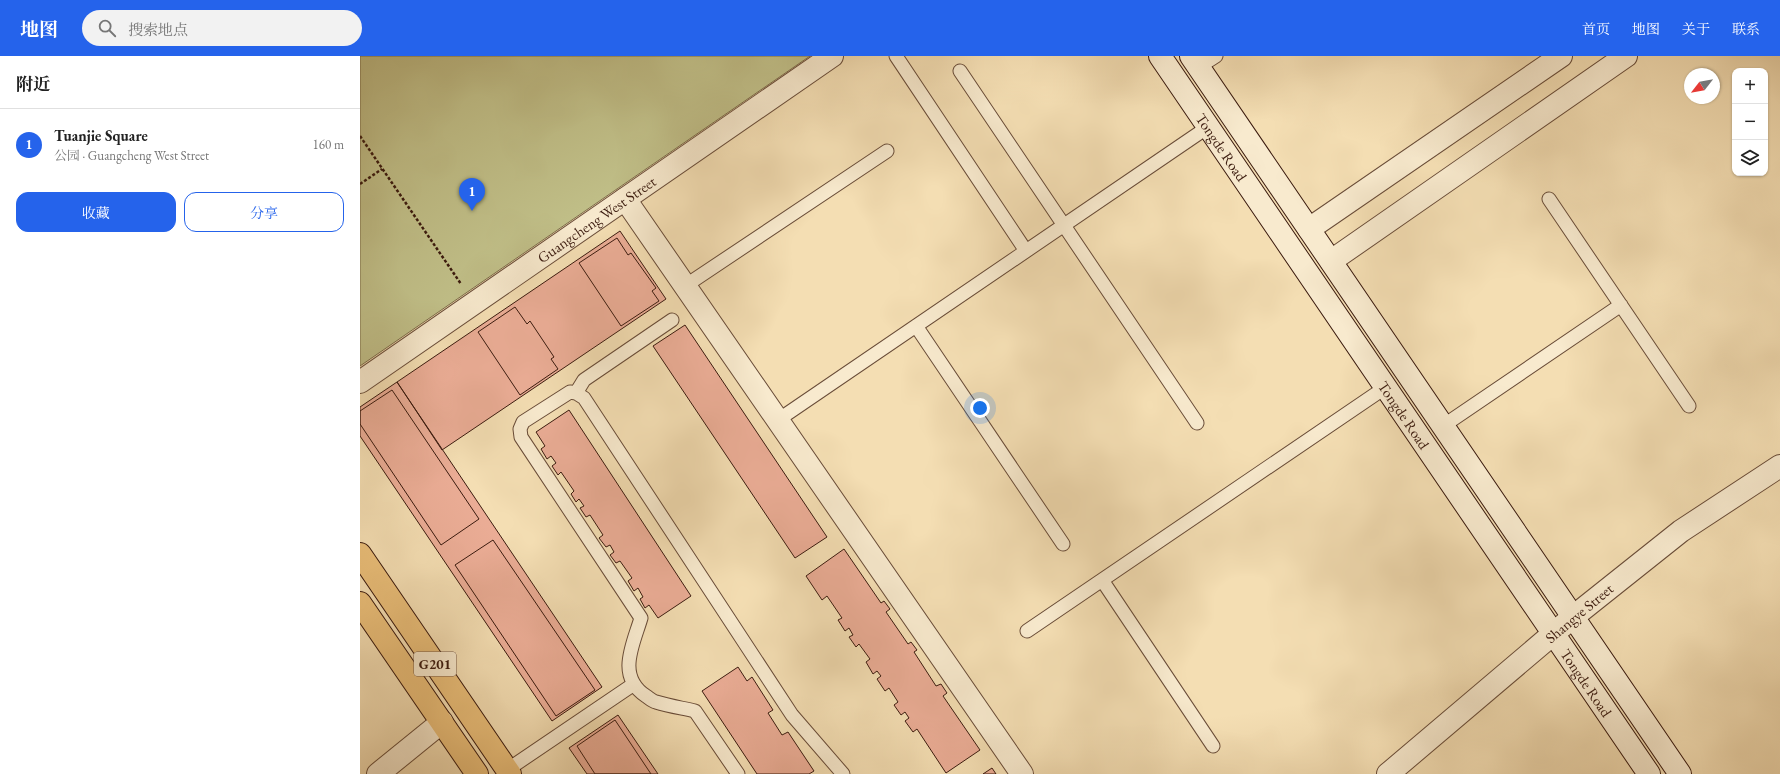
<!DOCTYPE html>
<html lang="zh">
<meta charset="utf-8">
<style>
:root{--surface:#fff;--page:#f2f2f2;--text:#222;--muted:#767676;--line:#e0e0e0;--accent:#2563eb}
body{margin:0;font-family:"EB Garamond","Noto Serif SC",serif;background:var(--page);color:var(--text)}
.controls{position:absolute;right:12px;top:12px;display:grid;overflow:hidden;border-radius:8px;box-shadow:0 1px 3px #0004}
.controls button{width:36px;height:36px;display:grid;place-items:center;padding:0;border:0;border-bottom:1px solid var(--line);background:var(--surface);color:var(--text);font:20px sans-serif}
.compass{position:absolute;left:1324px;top:12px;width:36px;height:36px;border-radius:50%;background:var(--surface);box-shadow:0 1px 3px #0004;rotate:239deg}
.you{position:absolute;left:620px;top:352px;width:14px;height:14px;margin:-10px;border:3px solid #fff;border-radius:50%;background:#1a73e8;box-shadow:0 0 0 6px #1a73e833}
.badge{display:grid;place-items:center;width:26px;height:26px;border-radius:50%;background:var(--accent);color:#fff;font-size:13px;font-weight:700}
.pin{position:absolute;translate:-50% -33px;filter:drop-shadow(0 1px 2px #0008)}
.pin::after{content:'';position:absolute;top:21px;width:14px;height:12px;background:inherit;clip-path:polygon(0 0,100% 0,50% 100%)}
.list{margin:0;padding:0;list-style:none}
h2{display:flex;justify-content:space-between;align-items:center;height:52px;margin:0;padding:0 16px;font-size:17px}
h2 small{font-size:13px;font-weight:400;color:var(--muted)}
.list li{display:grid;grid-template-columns:26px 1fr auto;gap:12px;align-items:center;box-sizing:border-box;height:72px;padding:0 16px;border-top:1px solid var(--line)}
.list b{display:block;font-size:15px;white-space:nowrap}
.list p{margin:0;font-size:13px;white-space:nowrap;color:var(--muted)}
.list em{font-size:13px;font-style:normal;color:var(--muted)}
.actions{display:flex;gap:8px;padding:12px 16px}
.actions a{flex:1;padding:9px 0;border:1px solid var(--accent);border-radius:12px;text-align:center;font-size:14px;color:var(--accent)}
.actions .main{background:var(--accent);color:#fff}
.icon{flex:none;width:22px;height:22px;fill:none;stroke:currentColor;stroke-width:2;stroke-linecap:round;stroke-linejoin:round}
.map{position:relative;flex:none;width:1420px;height:718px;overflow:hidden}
header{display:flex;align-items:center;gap:24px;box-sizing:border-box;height:56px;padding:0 20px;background:var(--accent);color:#fff}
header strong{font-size:19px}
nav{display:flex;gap:22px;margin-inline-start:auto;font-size:14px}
.search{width:280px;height:36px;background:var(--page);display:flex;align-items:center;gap:10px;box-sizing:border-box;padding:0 14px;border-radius:22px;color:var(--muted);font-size:15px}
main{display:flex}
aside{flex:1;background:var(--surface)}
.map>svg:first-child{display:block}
</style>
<header>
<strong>地图</strong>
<div class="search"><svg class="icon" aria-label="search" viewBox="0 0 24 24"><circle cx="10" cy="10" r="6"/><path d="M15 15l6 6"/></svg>搜索地点</div>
<nav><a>首页</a><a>地图</a><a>关于</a><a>联系</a></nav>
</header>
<main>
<aside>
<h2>附近<small></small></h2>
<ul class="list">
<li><span class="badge">1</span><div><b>Tuanjie Square</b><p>公园 · Guangcheng West Street</p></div><em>160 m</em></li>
</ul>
<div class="actions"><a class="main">收藏</a><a>分享</a></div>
</aside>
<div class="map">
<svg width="1420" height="718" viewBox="0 0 1420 718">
<rect width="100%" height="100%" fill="#f4deb3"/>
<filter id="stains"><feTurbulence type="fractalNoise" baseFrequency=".005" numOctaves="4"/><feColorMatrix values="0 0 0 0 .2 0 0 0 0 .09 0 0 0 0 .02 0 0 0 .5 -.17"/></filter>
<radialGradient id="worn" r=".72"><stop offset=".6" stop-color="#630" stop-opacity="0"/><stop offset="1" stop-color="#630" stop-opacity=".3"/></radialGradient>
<path fill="#c1c089" stroke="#7e6e4c" d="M0,0H450L0,310Z"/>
<path fill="#ebad96" stroke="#3b1b0f" d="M260,175L306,243L82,394L37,326Z
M257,182L268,199L271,197L296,232L292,235L299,245L261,270L219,207Z
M155,251L167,268L170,265L194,301L191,303L198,313L160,339L118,276Z
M325,269L467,481L435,502L293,290Z
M37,326L242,631L192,665L0,380V351Z
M32,334L119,463L81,489L0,368V355Z
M209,354L331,540L298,562L289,549L285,552L280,543L283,541L278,532L274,535L268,525L272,522L260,505L256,507L250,499L254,496L250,489L246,491L239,482L243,479L230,459L226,461L220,452L224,450L219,443L216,446L211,438L214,435L201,416L198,419L192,410L196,407L191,400L187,403L181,393L185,390L176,376Z
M133,484L235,634L196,660L95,509Z
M484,493L521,547L524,545L530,553L526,556L548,588L551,586L557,594L554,596L576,630L581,628L587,637L583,640L620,694L586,717L557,673L553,676L545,665L549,662L545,656L541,659L534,649L538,646L529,632L525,635L517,623L521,620L517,615L513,618L506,606L510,603L499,588L496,591L489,581L493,579L489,572L485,575L478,564L482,562L467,540L462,544L446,520Z
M378,611L387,625L392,621L413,654L408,657L422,679L428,676L454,715L449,718H397L342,635Z
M258,659L298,718H227L209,692Z
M255,664L291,718H235L217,690Z
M632,712L636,718H623Z"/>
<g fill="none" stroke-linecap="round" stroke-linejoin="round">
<defs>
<path id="service" d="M536,0L666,195
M839,11L856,0
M600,15L837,367
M1189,143L1329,350
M325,230L527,95
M556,270L703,488
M216,337L224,324L312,264
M418,364L848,71
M1083,370L1261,249
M742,524L853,690
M667,575L1026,331
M147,714L274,628
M378,718L335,655C322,652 309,650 296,646C292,645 289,642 286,640C256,620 273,589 281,562L161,381L160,373L163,366L210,336L216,337L224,342L432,659L483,718"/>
<g id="minor">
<path d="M265,143L662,718"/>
<path d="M949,173L1201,0"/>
<path d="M971,205L1266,0"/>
<path id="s1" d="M0,326L472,0"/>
<path d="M1213,561L1321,475L1420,410"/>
<path d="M18,718L82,666"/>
</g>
<path id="tertiary" d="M1028,718L1213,561"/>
<g id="secondary">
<path id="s2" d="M800,0L1289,718"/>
<path d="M831,0L1320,718"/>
</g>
<path id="trunk" d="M0,498L150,718
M0,547L117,718"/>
</defs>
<use href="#service" stroke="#694c38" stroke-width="15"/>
<use href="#minor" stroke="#694c38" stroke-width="24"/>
<use href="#tertiary" stroke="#694c38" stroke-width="24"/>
<use href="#secondary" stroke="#3b1b0f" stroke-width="24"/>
<use href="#trunk" stroke="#3b1b0f" stroke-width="24"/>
<path stroke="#3b1b0f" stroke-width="2.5" stroke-dasharray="3 2" stroke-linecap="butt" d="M0,80L101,228
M0,128L22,113"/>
<use href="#service" stroke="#f8eace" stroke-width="13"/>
<use href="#minor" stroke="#f8eace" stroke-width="22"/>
<use href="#tertiary" stroke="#f8eace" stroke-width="22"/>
<use href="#secondary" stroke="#f8eace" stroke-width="22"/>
<use href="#trunk" stroke="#eabf7a" stroke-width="22"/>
</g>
<g text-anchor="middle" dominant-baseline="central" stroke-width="3" stroke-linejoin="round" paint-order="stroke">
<rect fill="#f8eace" stroke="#745948" stroke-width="1" x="54" y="596" width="42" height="24" rx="3"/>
<g font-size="14" font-weight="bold" fill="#3b1b0f">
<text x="75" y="608">G201</text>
</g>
<g font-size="15" fill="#3b1b0f" stroke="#f8eace">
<text stroke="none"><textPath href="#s2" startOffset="110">Tongde Road</textPath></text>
<text stroke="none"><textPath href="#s1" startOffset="287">Guangcheng West Street</textPath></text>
<text stroke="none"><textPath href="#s2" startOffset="434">Tongde Road</textPath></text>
<text transform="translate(1219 557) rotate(-40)">Shangye Street</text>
<text stroke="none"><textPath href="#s2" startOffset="758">Tongde Road</textPath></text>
</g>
</g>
<rect width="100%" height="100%" filter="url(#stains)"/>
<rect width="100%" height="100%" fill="url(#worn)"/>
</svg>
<div class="controls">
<button>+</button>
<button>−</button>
<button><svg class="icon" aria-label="layers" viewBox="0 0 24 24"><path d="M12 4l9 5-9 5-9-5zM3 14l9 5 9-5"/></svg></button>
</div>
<svg class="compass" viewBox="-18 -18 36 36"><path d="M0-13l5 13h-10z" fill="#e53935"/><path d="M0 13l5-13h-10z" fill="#767676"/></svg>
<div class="you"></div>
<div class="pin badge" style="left:112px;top:155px">1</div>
</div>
</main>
